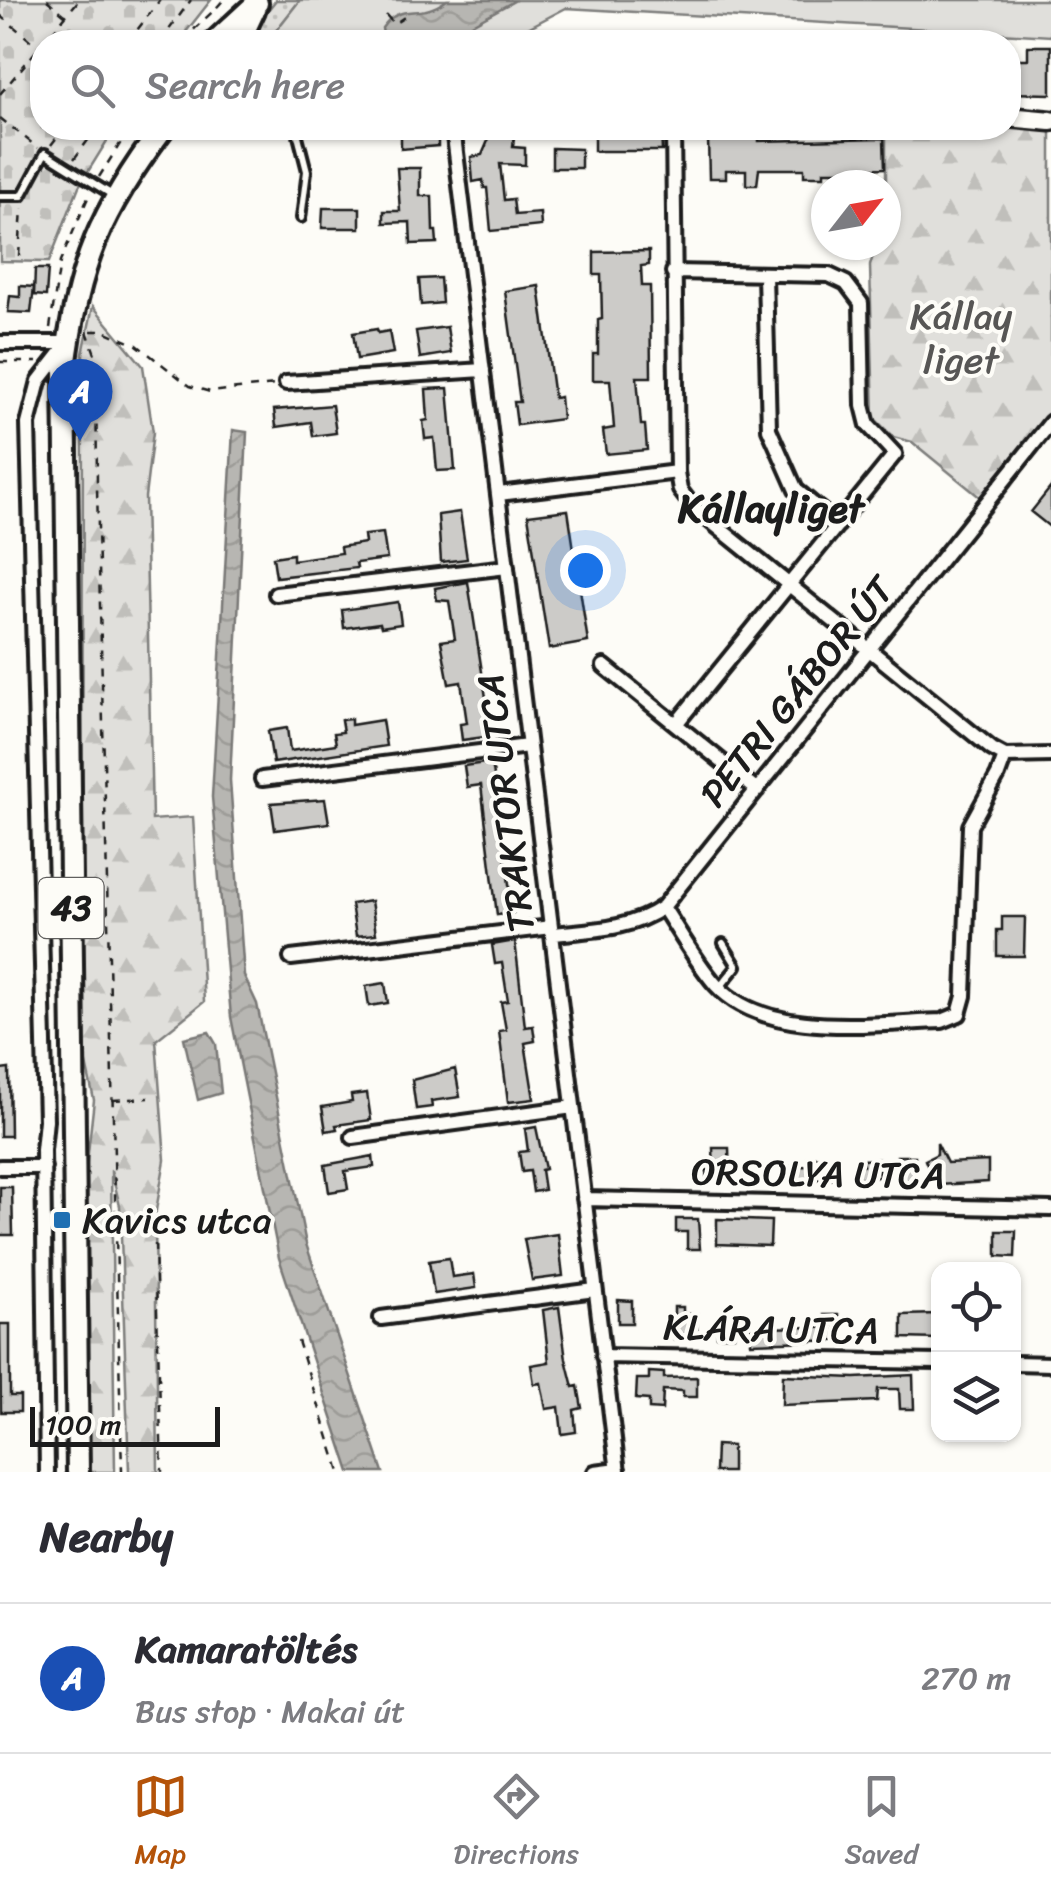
<!DOCTYPE html>
<meta charset="utf-8">
<style>
:root{--surface:#fff;--page:#f7f7f7;--text:#2b2b33;--muted:#7c7c81;--line:#e1e1e2;--accent:#b45309}
body{margin:0;font-family:Sriracha,sans-serif;background:var(--page);color:var(--text)}
.controls{position:absolute;right:30px;bottom:30px;display:grid;overflow:hidden;border-radius:20px;box-shadow:0 2px 8px #0004}
.controls button{width:90px;height:90px;display:grid;place-items:center;padding:0;border:0;border-bottom:2px solid var(--line);background:var(--surface);color:var(--text);font:50px sans-serif}
.compass{position:absolute;left:811px;top:170px;width:90px;height:90px;border-radius:50%;background:var(--surface);box-shadow:0 2px 8px #0004;rotate:59deg}
.scale{position:absolute;left:30px;bottom:25px;width:190px;box-sizing:border-box;padding-left:10px;border:5px solid #1c1c1c;border-top:0;font-size:28px;line-height:35px;white-space:nowrap;color:#1c1c1c;-webkit-text-stroke:8px #fdfcf7;paint-order:stroke}
.you{position:absolute;left:585px;top:570px;width:35px;height:35px;margin:-25px;border:8px solid #fff;border-radius:50%;background:#1a73e8;box-shadow:0 0 0 15px #1a73e833}
.badge{display:grid;place-items:center;width:65px;height:65px;border-radius:50%;background:var(--accent);color:#fff;font-size:32px;font-weight:700}
.pin{position:absolute;translate:-50% -82px;filter:drop-shadow(0 2px 5px #0008)}
.pin::after{content:'';position:absolute;top:52px;width:35px;height:30px;background:inherit;clip-path:polygon(0 0,100% 0,50% 100%)}
.list{margin:0;padding:0;list-style:none}
h2{display:flex;justify-content:space-between;align-items:center;height:130px;margin:0;padding:0 40px;font-size:42px}
h2 small{font-size:32px;font-weight:400;color:var(--muted)}
.list li{display:grid;grid-template-columns:65px 1fr auto;gap:30px;align-items:center;box-sizing:border-box;height:150px;padding:0 40px;border-top:2px solid var(--line)}
.list b{display:block;font-size:38px;white-space:nowrap}
.list p{margin:0;font-size:32px;white-space:nowrap;color:var(--muted)}
.list em{font-size:32px;font-style:normal;color:var(--muted)}
.icon{flex:none;width:55px;height:55px;fill:none;stroke:currentColor;stroke-width:2;stroke-linecap:round;stroke-linejoin:round}
.map{position:relative;flex:none;width:1051px;height:1472px;overflow:hidden}
.search{position:absolute;background:var(--surface);box-shadow:0 2px 8px #0004;left:30px;right:30px;top:30px;height:110px;display:flex;align-items:center;gap:25px;box-sizing:border-box;padding:0 35px;border-radius:40px;color:var(--muted);font-size:38px}
.sheet{height:280px;background:var(--surface)}
nav{display:flex;justify-content:space-around;align-items:center;box-sizing:border-box;height:140px;border-top:2px solid var(--line);background:var(--surface);font-size:28px;color:var(--muted)}
nav a{display:grid;justify-items:center;gap:5px}
nav .on{color:var(--accent)}
.map>svg:first-child{display:block}
</style>
<div class="map">
<svg width="1051" height="1472" viewBox="0 0 1051 1472">
<defs>
<pattern id="grass-dots" width="8" height="8" patternUnits="userSpaceOnUse" patternTransform="scale(2.5)"><rect width="8" height="8" fill="#e0dfdb"/><path d="M2 2h.1M6 6h.1" fill="none" stroke="#c0bfbb" stroke-width="1.8" stroke-linecap="round"/></pattern>
<pattern id="forest-firs" width="22" height="20" patternUnits="userSpaceOnUse" patternTransform="scale(2.5)"><rect width="22" height="20" fill="#e0dfdb"/><path d="M5 1l3.5 6h-7zM16 11l3.5 6h-7z" fill="#c0bfbb"/></pattern>
<pattern id="cemetery-stones" width="16" height="16" patternUnits="userSpaceOnUse" patternTransform="scale(2.5)"><rect width="16" height="16" fill="#e0dfdb"/><path d="M2 7V4a2 2 0 0 1 4 0v3zM10 15v-3a2 2 0 0 1 4 0v3z" fill="#c0bfbb"/></pattern>
<pattern id="water-waves" width="16" height="10" patternUnits="userSpaceOnUse" patternTransform="scale(2.5)"><rect width="16" height="10" fill="#b7b6b2"/><path d="M0 5q4-4 8 0t8 0" fill="none" stroke="#9d9c98"/></pattern>
</defs>
<rect width="100%" height="100%" fill="#fdfcf7"/>
<filter id="ink" filterUnits="userSpaceOnUse"><feTurbulence type="fractalNoise" baseFrequency=".01" numOctaves="2"/><feDisplacementMap in="SourceGraphic" scale="20" xChannelSelector="R" yChannelSelector="G"/><feConvolveMatrix kernelMatrix="1 2 1 2 8 2 1 2 1" color-interpolation-filters="sRGB"/></filter>
<g filter="url(#ink)">
<path fill="url(#grass-dots)" stroke="#7e7e7c" stroke-width="2.5" d="M276,0H300L267,42H253L256,25Z"/>
<path fill="url(#forest-firs)" stroke="#7e7e7c" stroke-width="2.5" d="M1051,127V411L982,499L912,442L893,437L874,418L870,266L876,245H886V128Z
M93,306L143,366L153,432L145,497L152,820L193,817L204,1002L156,1040L165,1160L155,1216L158,1472H129L120,1206L111,1170L115,1472H88L85,1179L94,1100L82,1045L83,354Z"/>
<path fill="url(#cemetery-stones)" stroke="#7e7e7c" stroke-width="2.5" d="M0,0H211L178,42H42V128H115L79,186L49,262L0,261Z"/>
<path fill="#e0dfdb" stroke="#7e7e7c" stroke-width="2.5" d="M300,0H1051V36L566,8L501,42H267Z"/>
<path fill="url(#water-waves)" stroke="#797876" stroke-width="2.5" d="M447,0H516L459,31L446,42L384,41L382,28C402,0 417,22 447,0Z
M233,430L247,432L230,780L244,976L257,1004L306,1244L383,1472H350L279,1258L231,1017L212,797Z
M209,1032L216,1044L221,1093L198,1100L184,1038Z"/>
<path fill="#cccbc8" stroke="#1c1c1c" stroke-width="2.5" d="M1028,46H1051V94L1008,93V59H1028Z
M423,128H438V146L401,149V131H423Z
M594,130H661L662,151H594Z
M490,136L514,137L513,147L525,148V165L500,164L504,200L513,199L515,215L540,213L541,226L491,231L487,188H484L483,180L473,182L471,157L482,155Z
M759,137V141L884,138L885,168L857,169L855,185H845V171H824V176H804V169H759L757,185H746V170H726V178H709L708,138Z
M552,148L581,149V168H552Z
M397,168H420V196H432L433,231H436L437,243L411,244L410,222L384,223V211H400Z
M323,208H360V228H322Z
M649,251V265L641,266L642,286H650L651,377H637L641,425H645L647,450L606,454L603,430L614,428L610,380H593V354H598V320L602,319L601,275H594V252Z
M35,269H48L46,296L34,295Z
M440,278L442,303L421,305L419,279Z
M20,286L34,287L31,313L8,312L10,296L20,297Z
M539,286L554,398L560,397L562,419L517,425L514,402H520L505,291Z
M447,327L451,353L420,358L416,331Z
M377,329L378,333L389,331L393,353L357,359L353,333Z
M448,388L455,470L437,471L434,438L425,439L423,421L428,420L426,389Z
M332,405L336,433L313,436L311,422L276,427L274,410Z
M1051,487V528L1031,512Z
M568,510L588,642L549,649L528,515Z
M460,512L467,559L441,562L438,515Z
M383,533L387,559L356,563L357,568L276,577L273,557L293,554V560L341,553L340,547L365,543L364,535Z
M468,582L492,736L462,740L460,724L467,723L461,682L449,684L441,641L455,639L449,601L437,600L435,588Z
M398,602L401,624L381,627L380,623L344,628L342,610Z
M351,719V725L382,720L386,746L273,763L268,731L287,728L290,751L336,744L334,733L343,732L341,720Z
M492,762L513,913L497,915L481,785L467,787L464,766Z
M325,799L329,823L275,830L271,803Z
M371,901L376,934L356,936L351,904Z
M1002,917H1025L1024,956H997V930H1002Z
M515,941L525,1027L533,1026L535,1041L525,1043L534,1099L508,1102L499,1031L506,1030L501,1002L508,1001L502,963L495,964L492,945Z
M385,983L388,1003L369,1006L366,986Z
M9,1069L10,1136H0V1070Z
M455,1069L460,1097L431,1101L432,1107L416,1109L412,1080Z
M367,1093L371,1120L336,1125L337,1129L326,1131L322,1107L352,1102L351,1095Z
M536,1127L545,1169L541,1170L544,1190L533,1192L530,1171L522,1172L519,1152L528,1151L525,1129Z
M937,1143L947,1163L988,1161V1182L939,1185L938,1168L930,1172L925,1160L937,1154Z
M713,1148H729L730,1181L707,1182L706,1170H714Z
M373,1156L374,1167L345,1171L348,1189L329,1192L325,1165Z
M897,1156H915V1180L897,1181Z
M808,1157H839L838,1179L785,1180V1167L808,1166Z
M878,1159L879,1177L858,1178L857,1165H863L862,1160Z
M0,1187H12L13,1235H0Z
M676,1219H698L700,1249H687V1232H676Z
M717,1219L771,1221L770,1246L717,1244Z
M997,1231H1016L1015,1257L997,1256Z
M558,1234L563,1276L532,1280L524,1239Z
M449,1258L452,1277L474,1274L476,1288L434,1294L429,1261Z
M618,1300L632,1301V1323H618Z
M559,1307L566,1359L573,1387L578,1386L582,1408L574,1410L576,1432L562,1434L559,1407L546,1409L541,1383L534,1384L531,1365L549,1362L543,1310Z
M674,1307H683V1314H697V1334H683V1340H674Z
M938,1314V1339L902,1338V1315Z
M718,1315H734V1336H717Z
M824,1315H839L840,1340L751,1343V1328L824,1327Z
M0,1324H10V1396H20V1412H1Z
M649,1372L664,1373V1378L697,1377V1397H683V1391L663,1390L662,1410L649,1409V1400L636,1399L637,1379H649Z
M783,1375L855,1378L913,1375L914,1409H900L899,1389H878L877,1401L782,1405Z
M716,1445L732,1446V1472H715Z"/>
<g fill="none" stroke-linecap="round" stroke-linejoin="round">
<defs>
<path id="service" d="M296,128L307,171L301,218
M0,196H22L45,153L114,196
M720,987L737,966L723,943"/>
<path id="minor" d="M453,128L618,1472
M673,128L677,472L680,490L693,507L992,749L1005,756L1051,755
M673,272L829,275L846,283L861,303L863,405L868,425L895,454L676,724
M765,275L769,429L796,490L838,525
M0,343H68
M286,383L483,370
M499,494L677,472
M276,594L507,567
M604,666L757,790
M262,779L528,746
M663,907C680,933 696,962 716,985C766,1040 876,1023 942,1021L959,1014L964,996L970,826L998,775L1005,756
M552,934C591,930 630,930 663,907L1051,422
M291,958L551,927
M353,1137L573,1107
M0,1167H44
M584,1199L1051,1209
M381,1318L595,1290
M603,1356L938,1362
M1014,1363L1051,1364
M47,1472L43,1150L46,1120L28,424L39,381L67,345
M595,1472L618,1469"/>
<path id="tertiary" d="M1008,117L1051,121"/>
<path id="primary" d="M217,40L257,3
M239,42L254,10
M78,1472L65,369C77,266 101,210 163,128"/>
</defs>
<use href="#service" stroke="#1c1c1c" stroke-width="14"/>
<use href="#minor" stroke="#1c1c1c" stroke-width="20"/>
<use href="#tertiary" stroke="#1c1c1c" stroke-width="25"/>
<use href="#primary" stroke="#1c1c1c" stroke-width="28"/>
<path stroke="#1c1c1c" stroke-width="2.5" stroke-dasharray="8 8" stroke-linecap="butt" d="M47,0L65,15
M0,15L37,46
M386,15L394,24L409,14
M128,42L160,0
M160,42L191,0
M184,42C194,26 211,16 223,0
M429,42H431
M0,94L79,0
M0,118L38,148
M957,128L1000,129
M51,145L64,128
M74,159L97,128
M99,177L130,128
M19,256L22,208
M50,328L60,262L90,193
M87,331L96,357L97,488L122,1472
M91,331H104L137,345L190,386L210,392L275,385
M0,362H37
M113,1100L149,1098
M155,1244L162,1472
M298,1341L340,1472"/>
<use href="#service" stroke="#fdfcf7" stroke-width="6"/>
<use href="#minor" stroke="#fdfcf7" stroke-width="12"/>
<use href="#tertiary" stroke="#fdfcf7" stroke-width="18"/>
<use href="#primary" stroke="#fdfcf7" stroke-width="20"/>
</g>
</g>
<rect fill="#1f6fb2" stroke="#fdfcf7" stroke-width="4" x="52" y="1210" width="20" height="20" rx="5"/>
<g text-anchor="middle" dominant-baseline="central" stroke-width="8" stroke-linejoin="round" paint-order="stroke">
<rect fill="#fdfcf7" stroke="#605f5e" stroke-width="2.5" x="38.5" y="878" width="65" height="60" rx="8"/>
<g font-size="35" font-weight="bold" fill="#1c1c1c">
<text x="71" y="908">43</text>
</g>
<g font-size="38" fill="#575655" stroke="#fdfcf7">
<text x="961" y="316">Kállay<tspan x="961" dy="44">liget</tspan></text>
</g>
<g font-size="38" fill="#1c1c1c" stroke="#fdfcf7">
<text transform="translate(797 692) rotate(-51)">PETRI GÁBOR ÚT</text>
<text transform="translate(506 803) rotate(-97)">TRAKTOR UTCA</text>
<text transform="translate(818 1174) rotate(1)">ORSOLYA UTCA</text>
<text transform="translate(771 1329) rotate(1)">KLÁRA UTCA</text>
</g>
<g font-size="38" fill="#1c1c1c" stroke="#fdfcf7" text-anchor="start">
<text x="82" y="1220">Kavics utca</text>
</g>
<g font-size="40" font-weight="bold" fill="#1c1c1c" stroke="#fdfcf7">
<text x="771" y="508">Kállayliget</text>
</g>
</g>
</svg>
<div class="controls">
<button><svg class="icon" aria-label="locate" viewBox="0 0 24 24"><circle cx="12" cy="12" r="6"/><path d="M12 2v4M12 18v4M2 12h4M18 12h4"/></svg></button>
<button><svg class="icon" aria-label="layers" viewBox="0 0 24 24"><path d="M12 4l9 5-9 5-9-5zM3 14l9 5 9-5"/></svg></button>
</div>
<svg class="compass" viewBox="-18 -18 36 36"><path d="M0-13l5 13h-10z" fill="#e53935"/><path d="M0 13l5-13h-10z" fill="#7c7c81"/></svg>
<div class="scale">100 m</div>
<div class="you"></div>
<div class="pin badge" style="left:80px;top:441px;background:#1a4fb4">A</div>
<div class="search"><svg class="icon" aria-label="search" viewBox="0 0 24 24"><circle cx="10" cy="10" r="6"/><path d="M15 15l6 6"/></svg>Search here</div>
</div>
<section class="sheet">
<h2>Nearby<small></small></h2>
<ul class="list">
<li><span class="badge" style="background:#1a4fb4">A</span><div><b>Kamaratöltés</b><p>Bus stop · Makai út</p></div><em>270 m</em></li>
</ul>
</section>
<nav>
<a class="on"><svg class="icon" aria-label="map" viewBox="0 0 24 24"><path d="M3 6l6-2 6 2 6-2v14l-6 2-6-2-6 2zM9 4v14M15 6v14"/></svg>Map</a>
<a><svg class="icon" aria-label="directions" viewBox="0 0 24 24"><path d="M12 3l9 9-9 9-9-9zM9 14v-3h6M13 9l2 2-2 2"/></svg>Directions</a>
<a><svg class="icon" aria-label="saved" viewBox="0 0 24 24"><path d="M7 4h10v16l-5-4-5 4z"/></svg>Saved</a>
</nav>
